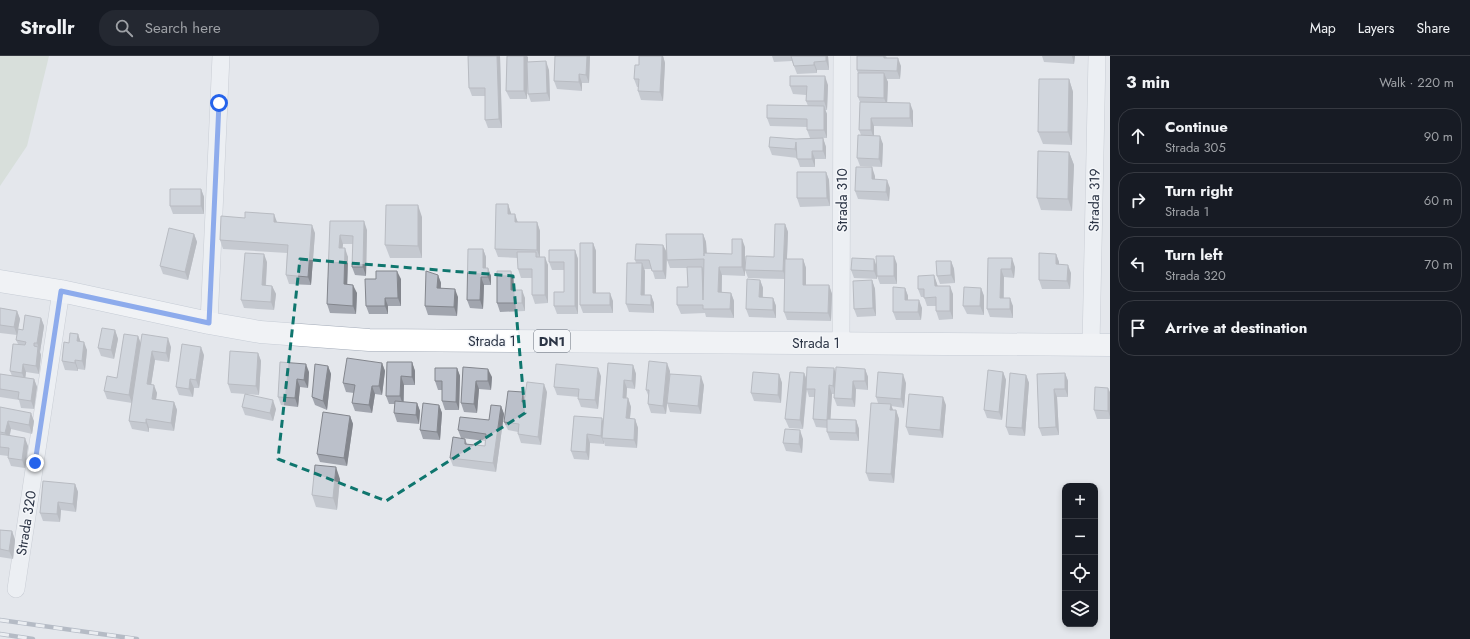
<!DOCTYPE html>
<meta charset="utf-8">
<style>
:root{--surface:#171b24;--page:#242831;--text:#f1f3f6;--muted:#9ea1a6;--line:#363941}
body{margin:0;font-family:Jost,sans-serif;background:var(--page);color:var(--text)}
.controls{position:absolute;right:12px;bottom:12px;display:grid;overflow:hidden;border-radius:8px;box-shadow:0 2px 6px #0003}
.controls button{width:36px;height:36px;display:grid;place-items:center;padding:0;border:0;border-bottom:1px solid var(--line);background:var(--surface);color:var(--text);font:20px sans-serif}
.stop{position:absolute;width:12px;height:12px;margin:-9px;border:3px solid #2563eb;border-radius:50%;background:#fff}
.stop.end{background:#2563eb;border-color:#fff;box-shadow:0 1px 4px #0008}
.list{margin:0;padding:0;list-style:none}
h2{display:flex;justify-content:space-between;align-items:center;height:52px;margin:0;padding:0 16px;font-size:17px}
h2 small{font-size:13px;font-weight:400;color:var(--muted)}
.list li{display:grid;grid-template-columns:26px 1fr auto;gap:12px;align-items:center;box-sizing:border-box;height:56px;margin:0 8px 8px;padding:0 8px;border:1px solid var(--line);border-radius:16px}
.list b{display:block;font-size:15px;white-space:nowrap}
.list p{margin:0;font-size:13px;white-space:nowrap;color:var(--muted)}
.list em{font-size:13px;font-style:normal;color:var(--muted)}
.icon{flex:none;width:22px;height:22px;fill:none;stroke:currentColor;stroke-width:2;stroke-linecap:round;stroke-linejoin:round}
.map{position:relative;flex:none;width:1110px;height:583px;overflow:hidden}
header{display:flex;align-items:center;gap:24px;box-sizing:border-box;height:56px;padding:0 20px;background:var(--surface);border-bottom:1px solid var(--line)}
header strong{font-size:19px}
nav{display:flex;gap:22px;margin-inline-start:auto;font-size:14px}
.search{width:280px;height:36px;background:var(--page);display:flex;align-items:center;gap:10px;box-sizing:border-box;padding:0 14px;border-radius:16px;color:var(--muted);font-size:15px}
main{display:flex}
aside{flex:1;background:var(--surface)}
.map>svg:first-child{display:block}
</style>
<header>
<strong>Strollr</strong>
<div class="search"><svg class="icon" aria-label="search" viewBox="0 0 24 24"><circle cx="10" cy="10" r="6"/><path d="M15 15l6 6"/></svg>Search here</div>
<nav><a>Map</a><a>Layers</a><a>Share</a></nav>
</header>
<main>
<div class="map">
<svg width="1110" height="583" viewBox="0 0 1110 583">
<rect width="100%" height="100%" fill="#e4e7ec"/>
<path fill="#c9d6c5" d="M0,0H49L27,90L0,130Z"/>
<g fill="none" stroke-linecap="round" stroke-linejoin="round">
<defs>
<path id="minor" d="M209,267L221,0
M841,287L842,0
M1091,289L1097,0
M16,533L61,235"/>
<path id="primary" d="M0,225L61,235L209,267L260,276L369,284L1110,289"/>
</defs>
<use href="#minor" stroke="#a9aeb7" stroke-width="18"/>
<use href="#primary" stroke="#a3abb8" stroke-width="23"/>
<use href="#minor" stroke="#f7f8fa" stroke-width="17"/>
<use href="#primary" stroke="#fff" stroke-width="22"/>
<defs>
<path id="rail" d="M0,564L137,583
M0,578L33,583"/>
</defs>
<use href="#rail" stroke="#7d8696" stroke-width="4.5"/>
<use href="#rail" stroke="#f4f6f9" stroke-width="3" stroke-dasharray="9" stroke-linecap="butt"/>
</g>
<path fill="#a1a5ae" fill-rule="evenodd" d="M468,0H500L502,72H488L485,64V40H472L469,32Z
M507,0H527L528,6L549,14L550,45L531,46L528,38L527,28V43H510L506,35Z
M555,0H590L589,27H582V35L557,33L554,25Z
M639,0H663L665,7L663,45L641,44L638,35L639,31H637L634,23L639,9Z
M772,0H828L829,14H817V17L797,18L792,5L774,6Z
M857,0H886L887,2L901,10L900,23H886L888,26L887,47L913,55V71L874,70V80L883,88L882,111L860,110L857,102L861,79L859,74L860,46L858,41V18L857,14Z
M1042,0H1075L1074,8L1044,6Z
M1069,23L1073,36L1072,89L1043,88L1038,76Z
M828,29L827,54H825L827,58V82H823L826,91V103H815V111H800L797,102L772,99L769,91L796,83L820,82H810L807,74V71L770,70L767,62L808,50L806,45V39L793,38L790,30Z
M1069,96L1074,109L1072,155L1041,154L1037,142Z
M826,116L829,124L830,150L800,151L797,142Z
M875,120V123L890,132L889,145L858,143L855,135Z
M201,133L204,141V158H173L170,150Z
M508,148L511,158L518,166H537L540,175V201L548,209V247L535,248L532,239V222H521L518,213V202L498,201L495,193Z
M422,161V202H390L385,189Z
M330,165L367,174L366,220L355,219L352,211L353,188H343L342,192L348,201L347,228L357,237L356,258L330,257L327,248Z
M277,167L315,177L311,229L289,228L286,219L287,197L223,193L220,184Z
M785,168L788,176L787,203H803L806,212V229H829L832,238L831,265L787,264L784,256L785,223L748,222L745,214L774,201Z
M194,178L197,186L188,224L163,218L160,210Z
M703,178L706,186L707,197L732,198L745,191V220L722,219V236L731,237L734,245V262L706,261L705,257L681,258L677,249L688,231L687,212H670L667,204Z
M593,187L596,195V237L613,245V257H583L580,249Z
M663,189L667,197L666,223H655L652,213H644L645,215V239H651L654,247V257L629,256L626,248L636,207L635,204Z
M483,193L486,201V212H488L491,220V229H484L483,253L470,252L467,244Z
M575,194L578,203V258H557L554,250L564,236V214H552L549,206Z
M1056,198L1059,206V208L1071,217L1070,233H1042L1039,224Z
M988,202L1015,211L1014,222L1004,221V242L1013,250V262L990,261L987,253Z
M951,205L954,213L955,227L940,228L937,220Z
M267,206L266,230H272L276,238L274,254L244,252L241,244Z
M897,208V228H880L877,220V223L854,222L851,214L877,210Z
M438,219L441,227V232L458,241L457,260L428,259L425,250Z
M934,219L937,228L938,230L953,238V263L939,264L936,255V250H927L924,241H921L918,233Z
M401,223V250H388V258H369L366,250Z
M514,223V234L525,242V255L500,256L497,247Z
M760,224L763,232V241L773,242L776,250V262L749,261L746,253Z
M872,224L875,233L876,260L857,261L854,253Z
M905,232L908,240V244L922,252L921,264H896L893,256Z
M981,232L984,240V259L967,258L963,250Z
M0,252L17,255L20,263L18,273L23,274L41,262L44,270L40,296L41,299L39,318L26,316L25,322L34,323L37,331L34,353L21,352L19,344L0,341V318L12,320L10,315L18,288L16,284L17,279L0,277Z
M115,274L118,283L114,303L101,300L98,292Z
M78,278L80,285L87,294L85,314L78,313V315L65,314L62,305L69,287Z
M138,280L141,288L171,291L169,306L155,304L151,328L157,337L156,343L174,346L177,354L174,375L149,372V376L132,373L129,365L132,347L107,343L104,335L117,322Z
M258,297L261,305L259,339L231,337L228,328Z
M204,299L199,332H194L193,341L179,339L176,331Z
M280,306L309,316L308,332L300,331L298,351L281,349L278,341Z
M387,306H412L415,315V329H404V346L417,347L420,355L419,368L397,366L394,357L395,348H389L386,340Z
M382,307L385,315L382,339L375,338L372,357L355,355L352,347L354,337L346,336L343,327Z
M608,307L633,309L636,318L635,333L627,332L626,342H628L631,351L630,363H635L638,372L637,392L605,390L604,386V388L590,387L589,404L574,403L571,395L574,360L603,366Z
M328,310L331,318L327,354L315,349L312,341Z
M463,311L492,321L491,334L479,333L477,357L464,356L461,347Z
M457,312L460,320L459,354H445L442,345V334H438L435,325Z
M865,313L868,321V334L856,333L855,351L837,350L834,342L835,338H832L830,363L856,364L859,373V385L830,384L827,376V372L816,371L813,363L814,341H809L807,334L803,373L789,372L785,363L804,317L807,323L836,317Z
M670,315V318L704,329L701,358L670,356L667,347L670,321L666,358L651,357L648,348V339L646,334Z
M1003,316L1006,324L1002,364L987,362L984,354Z
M1065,317L1068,325V341H1057L1059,379L1042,380L1039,372L1037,318Z
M779,318L782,327L781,347L754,345L751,337Z
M1026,319L1029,327L1025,380L1009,379L1006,371Z
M601,320L598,353L581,351L578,343L579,341L557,339L554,331Z
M906,327L904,352L891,350L893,354H896L899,363L894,427L869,425L866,417L878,347L876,341Z
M523,336L525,342L547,336L541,389L521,387L518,378V376L508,374L504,366Z
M1110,336V363H1097L1094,354Z
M439,349L442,357L440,384L423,383L420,374Z
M946,349L943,382L909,379L906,371Z
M501,350L504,358L496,416L453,410L450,402L461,382L458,374L489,364ZM462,382L485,385V390L467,388L465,383Z
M0,351L34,365L32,378L11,373L10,379L28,390L25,412L11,410L8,402V400L0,399Z
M242,351L276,353L273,365L245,359Z
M350,360L353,368L347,410L320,406L317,398Z
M803,383L802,397L786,395L783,387Z
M340,423L337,454L316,451L312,439Z
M75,428L78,436L76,456L61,454L60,466L43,465L40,457Z
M0,474L12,475L15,484L13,503L0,501Z"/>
<path fill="#83868d" d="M497,0H500L502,72L499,63Z
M524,0H527L528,1L527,43L524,35Z
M587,0H590L589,27L586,19Z
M662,0H663L665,7L663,45L660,36Z
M826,0H828L829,14L826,5Z
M1072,0H1075L1074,8Z
M898,2L901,10L900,23L897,15Z
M546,5L549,14L550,45L547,37Z
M814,6L817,14V17L814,9Z
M884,17L888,26L887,50L884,42Z
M579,18L582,27V35L579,26Z
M825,20L828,29L827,54L824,45Z
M1069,23L1073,36L1072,89L1068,76Z
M910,47L913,55V71L910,62Z
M824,50L827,58V82L824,74Z
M871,62L874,70V83L871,74Z
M880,80L883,88L882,111L879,103Z
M823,82L826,91V103L823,95Z
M796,86L798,102L795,93Z
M812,95L815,103V111L812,103Z
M1069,96L1074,109L1072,155L1068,143Z
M872,111L875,120V131L872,123Z
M826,116L829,124L830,150L827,142Z
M887,124L890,132L889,145L886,136Z
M201,133L204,141V158L201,150Z
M508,148L511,157V166L508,158Z
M418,149L422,161V202L418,190Z
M274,158L277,166H274Z
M515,158L518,167L515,166Z
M364,165L367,174L366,220L363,211Z
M537,166L540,175V202L537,194Z
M785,168L788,176L786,223L783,215Z
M312,169L315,177L311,229L308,221Z
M194,178L197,186L188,224L185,216Z
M703,178L706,186L707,208L704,200Z
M340,179L343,188L342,200L339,192Z
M742,183L745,191V220L742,211Z
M593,187L596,195V245L593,237Z
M663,189L667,197L666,223L663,215Z
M345,192L348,201L347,237L344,228Z
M483,193L486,201V220L483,212Z
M575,194L578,203V258L575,250Z
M264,198L267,206L265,238L262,229Z
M1056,198L1059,206V217L1056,208Z
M894,200L897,208V228L894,220Z
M545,201L548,209V247L545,239Z
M1012,202L1015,211L1014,222L1011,213Z
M803,203L806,212V237L803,229Z
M874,203L877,211V223L874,215Z
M951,205L954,213L955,227L951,219Z
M642,207L645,215L644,247L641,239Z
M1068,209L1071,217L1070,233L1067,225Z
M702,211L705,219L703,244Z
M719,211L722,219L721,245L718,236Z
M488,212L491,220V229L488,221Z
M1001,213L1004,221L1003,250L1000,242Z
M397,215L401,223V250L398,242Z
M511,215L514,223V242L511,234Z
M438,219L441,227L440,240L437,232Z
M934,219L937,228L938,239L935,230Z
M481,221L484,229L483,253L480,244Z
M760,224L763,232L762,250L759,241Z
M872,224L875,233L876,260L873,252Z
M353,229L357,237L356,258L353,250Z
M829,229L832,238L831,265L828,257Z
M272,230L276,238L274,254L271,246Z
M950,230L953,238V263L950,255Z
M905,232L908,240V252L905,244Z
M981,232L984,240V259L980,250Z
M455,233L458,241L457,260L454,251Z
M522,234L525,242V255L522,247Z
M610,237L613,245V257L610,249Z
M731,237L734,245V262L730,253Z
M651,239L654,247V257L651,249Z
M385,242L388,250V258L385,250Z
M773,242L776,250V262L773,254Z
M1010,242L1013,250V262L1010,253Z
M919,244L922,252L921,264L918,256Z
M17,255L20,263L17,279L14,271Z
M41,262L44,270L40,296L37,287Z
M115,274L118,283L114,303L111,294Z
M78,278L81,287L77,285Z
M138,280L141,288L132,347L129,339Z
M168,282L171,291L169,306L166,297Z
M84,286L87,294L85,314L82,305Z
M38,291L41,299L39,318L36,310Z
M201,291L204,299L199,332L196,324Z
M152,295L155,304L150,336L147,328Z
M258,297L261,305L259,339L256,330Z
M75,304L78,313V315L75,307Z
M412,306L415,315V329L412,321Z
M382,307L385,315L382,339L379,330Z
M667,307L670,315L666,358L663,350Z
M23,308L26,316L25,325L22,317Z
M306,308L309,316L308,332L304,324Z
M633,309L636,318L635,333L632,325Z
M328,310L331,318L327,354L323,345Z
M457,312L460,320L459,354L456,346Z
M598,312L601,320L598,353L595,344Z
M834,312L837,321L836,338L833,330Z
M488,313L492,321L491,334L488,325Z
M865,313L868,321V334L865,325Z
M1003,316L1006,324L1002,364L999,356Z
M804,317L807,326L803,373L800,364Z
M1065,317L1068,325V341L1065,333Z
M779,318L782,327L781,347L778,339Z
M903,318L906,327L904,352L901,343Z
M1026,319L1029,327L1025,380L1022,372Z
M401,320L404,329L403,349L400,340Z
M701,320L704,329L701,358L698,350Z
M34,323L37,331L34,353L31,345Z
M190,323L194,332L193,341L189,333Z
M297,323L300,331L298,351L295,342Z
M624,324L627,332L626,350L623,342Z
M476,325L479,333L477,357L474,348Z
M853,325L856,333L855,351L852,343Z
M544,328L547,336L541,389L538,381Z
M154,329L157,337L155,351L152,343Z
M829,329L832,338L830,372L827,364Z
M372,330L375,338L372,357L369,349Z
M1108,332L1110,336V361L1108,355Z
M1054,333L1057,341L1059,379L1056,371Z
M523,336L526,345L525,354L522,346Z
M943,341L946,349L943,382L940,374Z
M628,342L631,351L629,371L626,362Z
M273,344L276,353L273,365L270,357Z
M174,346L177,354L174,375L171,367Z
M417,347L420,355L419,368L416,359Z
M891,348L894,357L890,354Z
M439,349L442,357L440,384L437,376Z
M501,350L504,358L496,416L493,407Z
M896,354L899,363L894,427L891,418Z
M31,357L34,365L32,378L29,369Z
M350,360L353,368L347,410L344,402Z
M602,362L605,371L602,382L604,386V388L601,380Z
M146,363L149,372V376L146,367Z
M635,363L638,372L637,392L634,384Z
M856,364L859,373V385L856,377Z
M8,365L11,373L8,385L5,377Z
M800,374L803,383L802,397L799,388Z
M587,378L590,387L589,404L586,396Z
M25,382L28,390L25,412L22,404Z
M336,411L340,423L337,454L333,442Z
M75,428L78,436L76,456L73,448Z
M58,446L61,454L60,466L57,458Z
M12,475L15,484L13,503L9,495Z"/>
<path fill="#bbc0ca" stroke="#83868d" d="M468,0H497L499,63L485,64V32H469Z
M507,0H524V35H506Z
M555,0H587L586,19L579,18V26L554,25Z
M639,0H662L660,36L638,35L639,23H634L635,9H639Z
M791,0H826V5L814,6V9L794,10Z
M857,0H884V2H898L897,15L857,14Z
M546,5L547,37L528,38L527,6Z
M858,17H884V42L858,41Z
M790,20H825L824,45H806L807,30H790Z
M1039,23H1069L1068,76H1038Z
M860,46L910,47V62H871V74H859Z
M767,49L824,50V74H807V63L767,62Z
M858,79L880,80L879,103L857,102Z
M770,81L796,83L823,82V95H812V103H797L796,86L795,93L769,91Z
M1038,95L1069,96L1068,143L1037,142Z
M856,111H872V123L887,124L886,136L855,135Z
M797,116H826L827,142H797Z
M170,133H201V150H170Z
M496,148H508V158H515V166H537V194L495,193Z
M386,149H418V190L385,189Z
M245,156L274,158V166L312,169L308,221L286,219L288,189L220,184L221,160L245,162Z
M330,165H364L363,211H352L353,180L340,179L339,192H345L344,228L353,229V250L327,248Z
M775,168H785L783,215L745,214L746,200L774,201Z
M169,172L194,178L185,216L160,210Z
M666,178H703L704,200V197L732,198V183H742V211H719L718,236L731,237L730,253H703V249H677V231H688L687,211H702L703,244L704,203L667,204Z
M580,187H593V237H610V249H580Z
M636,188L663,189V215H652L649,204H635Z
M468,193H483V212H488V221H481L480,244H467Z
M549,194H575V250H554V236H564V206H549Z
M517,196H536V201H545V239H532V213H518Z
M245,197L264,198L262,229L272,230L271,246L241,244Z
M1039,197L1056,198V208L1068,209L1067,225L1039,224Z
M876,200H894V220H877Z
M852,202L874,203V215L851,214Z
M988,202H1012L1011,213H1001L1000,242H1010V253H987Z
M785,203H803V229H829L828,257L784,256Z
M936,205H951V219L937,220Z
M627,207H642L641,239H651V249L626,248Z
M376,215H397L398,242H385V250H366L365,223H376Z
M426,215L438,219L437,232L455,233L454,251L425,250Z
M497,215H511V234H522V247H497Z
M934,219L935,230H950V255H936V241L924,242V233H918V220Z
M747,223L760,224L759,241L773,242V254L746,253Z
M872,224L873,252L854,253L853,225Z
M893,231L905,232V244H919L918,256H893Z
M964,231L981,232L980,250H963Z
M0,252L17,255L14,271L0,269Z
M25,259L41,262L37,287H34V290L38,291L36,310L23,308L22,317L10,315L13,288L25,289L26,286L16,284L18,273L23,274Z
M102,272L115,274L111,294L98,292Z
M70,277L78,278L77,285L84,286L82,305L75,304V307L62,305L64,286L69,287Z
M124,278L138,280L129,339L104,335L107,320L117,322Z
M142,278L168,282L166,297L152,295L147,328L154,329L152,343L174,346L171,367L146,363V367L129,365Z
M182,288L201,291L196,324L190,323L189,333L176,331Z
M230,295L258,297L256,330L228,328Z
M347,302L382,307L379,330H372L369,349L352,347L355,329L343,327Z
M649,305L667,307L663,350L648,348L649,334H646Z
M280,306L306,308L304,324L297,323L295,342L278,341Z
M387,306H412V321L401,320L400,340H386Z
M608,307L633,309L632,325L624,324L623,342H628L626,362L635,363L634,384L602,382Z
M315,308L328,310L323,345L312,341Z
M556,308L598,312L595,344L578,343L579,333L554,331Z
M463,311L488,313V325H476L474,348L461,347Z
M807,311L834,312L833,330L829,329L827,364L813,363L815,333H806Z
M836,311L865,313V325H853L852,343L834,342Z
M435,312H457L456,346L442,345V325H435Z
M988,314L1003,316L999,356L984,354Z
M753,316L779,318L778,339L751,337Z
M790,316L804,317L800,364L785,363Z
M878,316L903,318L901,343L876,341Z
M1010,317L1026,319L1022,372L1006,371Z
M1065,317V333H1054L1056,371L1039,372L1037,318Z
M0,318L34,323L31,345L18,343L19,336L0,333Z
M670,318L701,320L698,350L667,347Z
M527,326L544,328L538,381L518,378L519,368L504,366L508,335L523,336L522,346H524Z
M1095,331L1108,332V355L1094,354Z
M245,338L273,344L270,357L242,351Z
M909,338L943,341L940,374L906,371Z
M395,345L417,347L416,359L394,357Z
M423,347L439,349L437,376L420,374Z
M871,347L891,348L890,354H896L891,418L866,417Z
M491,349L501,350L493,407L450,402L453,381L465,383V388L485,390L486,378L458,374L460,361L489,364Z
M0,351L31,357L29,369L8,365L5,377L0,376Z
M323,356L350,360L344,402L317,398Z
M574,360L602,362L601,380L587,378L586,396L571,395Z
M827,363L856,364V377L827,376Z
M785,373L800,374L799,388L783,387Z
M0,378L25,382L22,404L8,402L9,392L0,391Z
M315,409L336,411L333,442L312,439Z
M43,425L75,428L73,448L58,446L57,458L40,457Z
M0,474L12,475L9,495L0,493Z"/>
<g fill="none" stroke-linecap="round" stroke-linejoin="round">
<path stroke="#2563eb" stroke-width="5" d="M35,407L61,235L209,267L219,47"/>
</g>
<path d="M0 0H1110V583H0ZM300,203L513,220L525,357L386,445L278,403Z" fill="#e4e7ec" fill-opacity=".55" fill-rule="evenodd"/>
<path fill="none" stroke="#0f766e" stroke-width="3" stroke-dasharray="8 5" stroke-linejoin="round" d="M300,203L513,220L525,357L386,445L278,403Z"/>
<g text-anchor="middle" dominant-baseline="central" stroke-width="3" stroke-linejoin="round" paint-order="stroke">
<rect fill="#f4f6f9" stroke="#676e7b" stroke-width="1" x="534" y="274" width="36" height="22" rx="3"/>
<g font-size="13" font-weight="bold" fill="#2b3445">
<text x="552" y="285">DN1</text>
</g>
<g font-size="14" fill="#2b3445" stroke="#f4f6f9">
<text transform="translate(842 144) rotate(-90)">Strada 310</text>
<text transform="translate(1094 144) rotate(-89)">Strada 319</text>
<text x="492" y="285">Strada 1</text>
<text x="816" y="287">Strada 1</text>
<text transform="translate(26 467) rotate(-81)">Strada 320</text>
</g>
</g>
</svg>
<div class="controls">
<button>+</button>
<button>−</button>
<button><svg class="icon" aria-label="locate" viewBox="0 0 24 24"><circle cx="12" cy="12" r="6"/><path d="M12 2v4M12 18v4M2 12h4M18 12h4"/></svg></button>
<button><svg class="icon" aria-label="layers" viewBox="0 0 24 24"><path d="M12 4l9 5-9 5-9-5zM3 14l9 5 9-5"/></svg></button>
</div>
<div class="stop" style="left:219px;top:47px"></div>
<div class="stop end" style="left:35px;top:407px"></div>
</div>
<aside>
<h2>3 min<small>Walk · 220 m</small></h2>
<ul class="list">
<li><svg class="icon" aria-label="ahead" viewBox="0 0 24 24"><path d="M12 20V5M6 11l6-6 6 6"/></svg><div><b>Continue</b><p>Strada 305</p></div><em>90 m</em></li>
<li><svg class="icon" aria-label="right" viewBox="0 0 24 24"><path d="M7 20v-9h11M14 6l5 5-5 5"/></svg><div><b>Turn right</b><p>Strada 1</p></div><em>60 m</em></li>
<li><svg class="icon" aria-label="left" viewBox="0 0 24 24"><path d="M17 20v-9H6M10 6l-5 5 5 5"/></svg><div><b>Turn left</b><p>Strada 320</p></div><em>70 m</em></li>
<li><svg class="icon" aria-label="arrive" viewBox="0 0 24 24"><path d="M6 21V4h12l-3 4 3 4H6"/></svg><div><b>Arrive at destination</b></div></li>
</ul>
</aside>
</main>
